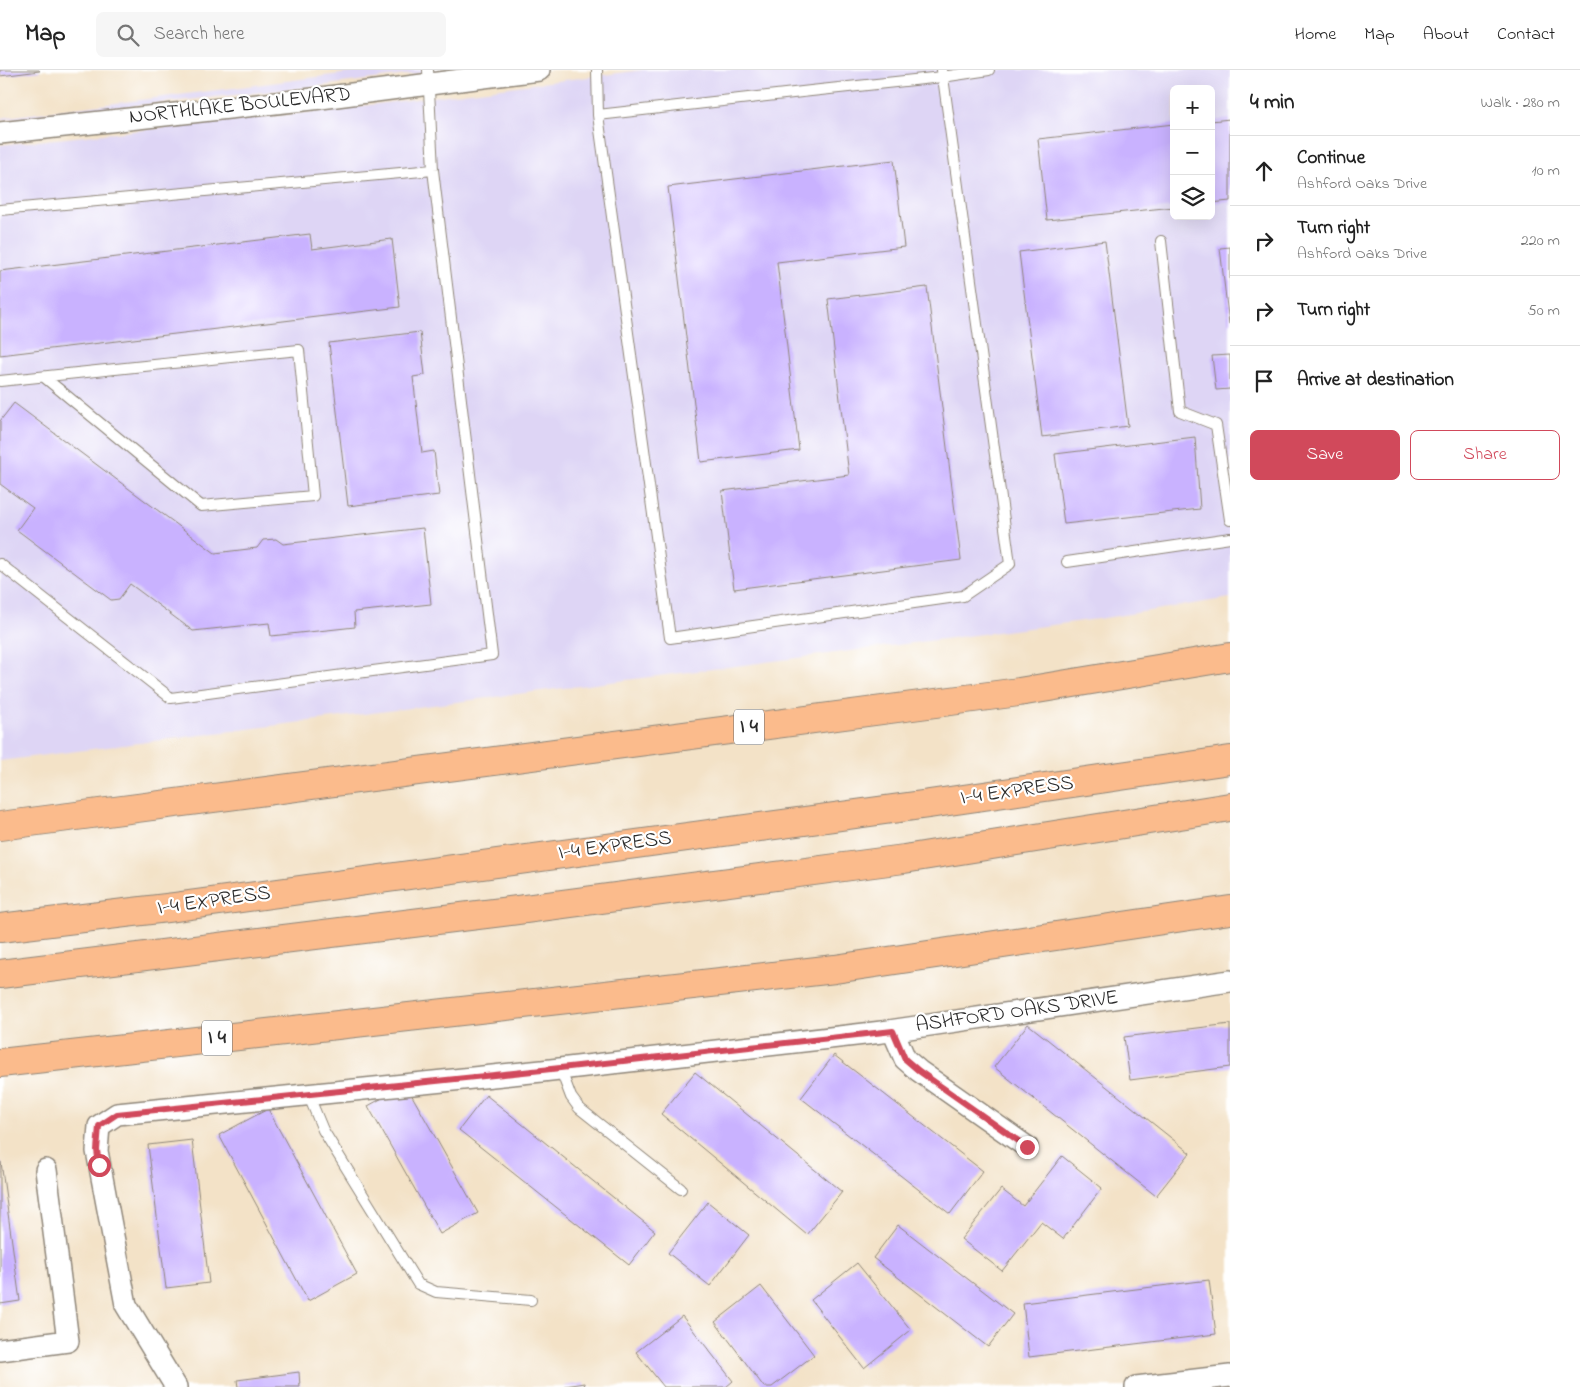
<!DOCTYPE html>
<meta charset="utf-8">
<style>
:root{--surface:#fff;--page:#f6f6f6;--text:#222;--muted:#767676;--line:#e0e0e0;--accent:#d1495b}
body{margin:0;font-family:"Indie Flower",sans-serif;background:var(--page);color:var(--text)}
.controls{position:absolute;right:15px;top:15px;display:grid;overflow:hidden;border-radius:8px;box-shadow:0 5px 20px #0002}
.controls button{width:45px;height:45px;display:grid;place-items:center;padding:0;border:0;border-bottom:1px solid var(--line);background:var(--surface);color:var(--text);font:25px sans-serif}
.stop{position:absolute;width:15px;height:15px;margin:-11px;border:4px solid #d1495b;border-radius:50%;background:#fff}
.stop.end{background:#d1495b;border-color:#fff;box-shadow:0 1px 5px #0008}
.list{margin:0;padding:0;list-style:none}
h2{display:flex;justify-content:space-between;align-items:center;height:65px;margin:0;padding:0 20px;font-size:21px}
h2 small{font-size:16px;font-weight:400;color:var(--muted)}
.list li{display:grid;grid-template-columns:32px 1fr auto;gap:15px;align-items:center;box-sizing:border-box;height:70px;padding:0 20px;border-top:1px solid var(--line)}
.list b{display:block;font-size:19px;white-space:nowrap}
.list p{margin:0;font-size:16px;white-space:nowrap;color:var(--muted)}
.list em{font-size:16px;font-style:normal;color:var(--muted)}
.actions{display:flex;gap:10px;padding:15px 20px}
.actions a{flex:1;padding:11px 0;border:1px solid var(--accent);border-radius:8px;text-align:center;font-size:18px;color:var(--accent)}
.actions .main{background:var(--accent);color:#fff}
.icon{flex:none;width:28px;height:28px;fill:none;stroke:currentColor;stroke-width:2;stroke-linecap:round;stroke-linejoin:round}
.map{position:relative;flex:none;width:1230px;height:1317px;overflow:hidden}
header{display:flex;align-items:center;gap:30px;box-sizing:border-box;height:70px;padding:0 25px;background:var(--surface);border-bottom:1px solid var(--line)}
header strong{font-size:24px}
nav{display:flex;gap:28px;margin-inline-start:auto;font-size:18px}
.search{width:350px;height:45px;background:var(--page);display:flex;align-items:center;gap:12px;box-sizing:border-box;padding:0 18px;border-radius:8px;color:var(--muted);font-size:19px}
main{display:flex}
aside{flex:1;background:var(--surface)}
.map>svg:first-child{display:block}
</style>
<header>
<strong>Map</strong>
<div class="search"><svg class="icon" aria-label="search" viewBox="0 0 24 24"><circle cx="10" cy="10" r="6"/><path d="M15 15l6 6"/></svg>Search here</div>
<nav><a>Home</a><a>Map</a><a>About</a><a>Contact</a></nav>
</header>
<main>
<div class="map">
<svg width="1230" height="1317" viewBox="0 0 1230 1317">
<rect width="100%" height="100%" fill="#fff"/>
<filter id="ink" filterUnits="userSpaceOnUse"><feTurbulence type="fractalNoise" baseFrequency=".02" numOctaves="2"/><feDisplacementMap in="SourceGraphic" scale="10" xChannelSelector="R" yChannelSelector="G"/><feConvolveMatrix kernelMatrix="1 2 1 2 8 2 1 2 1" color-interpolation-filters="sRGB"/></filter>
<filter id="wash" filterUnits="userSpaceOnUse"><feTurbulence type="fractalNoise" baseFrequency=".0096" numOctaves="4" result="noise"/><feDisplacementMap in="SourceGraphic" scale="20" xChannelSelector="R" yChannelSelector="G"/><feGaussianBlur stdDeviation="1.12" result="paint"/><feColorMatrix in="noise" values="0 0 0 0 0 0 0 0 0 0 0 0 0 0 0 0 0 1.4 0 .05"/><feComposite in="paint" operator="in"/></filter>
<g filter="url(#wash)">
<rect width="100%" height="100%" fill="#f3e2c7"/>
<path fill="#ded5f5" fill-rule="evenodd" d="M372,0H445L311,17L0,50V48Z
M643,0H1230V528L1098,549L0,691V75L314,42ZM1174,19H1211V146H1174Z"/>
<g id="blocks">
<path fill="#c9b2ff" d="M0,0H39L40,1L0,6Z
M1230,49V131L1211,133V51Z
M1174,54V137L1047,150L1038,69Z
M894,90L904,177L777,192L799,380L701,392L668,117Z
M310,164L312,179L392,169L400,237L0,285V201Z
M1105,171L1128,356L1042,367L1019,182Z
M1230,177V254H1229L1220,178Z
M927,217L961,490L734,519L722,421L849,405L828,229Z
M420,262L425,305L413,307L422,383L434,381L439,425L348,436L329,273Z
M1230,285V319L1216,320L1212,286Z
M14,333L215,483L257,478L263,470L276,469L283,474L423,458L431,534L354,542L355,557L271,566L269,553L193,561L130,514L119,529L111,530L17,460L33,438L0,414V351Z
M1195,367L1200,439L1064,454L1055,384Z
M1028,954L1190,1083L1156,1126L994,997Z
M1230,954V997L1130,1010L1124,967Z
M834,985L983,1101L950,1144L801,1028Z
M695,1002L842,1122L807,1165L661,1044Z
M406,1015L478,1143L440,1164L368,1036Z
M486,1025L655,1161L629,1195L459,1060Z
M268,1039L357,1204L308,1231L219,1065Z
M192,1070L209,1213L166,1218L148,1075Z
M1062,1086L1102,1118L1063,1169L1041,1152L1002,1201L961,1169L1001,1119L1023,1136Z
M0,1092H1L20,1231L0,1234Z
M708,1132L749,1165L710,1216L668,1183Z
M898,1155L1013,1244L988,1277L873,1188Z
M857,1193L911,1260L864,1298L811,1230Z
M1209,1210L1216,1264L1029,1287L1023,1233Z
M761,1216L814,1285L772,1317H764L715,1252Z
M682,1246L733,1311L726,1317H664L636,1282Z
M299,1302L300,1317H238L237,1310Z
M584,1313L585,1317H565V1316Z"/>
</g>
</g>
<g filter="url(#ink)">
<use href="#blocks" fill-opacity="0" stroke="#8f8679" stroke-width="1"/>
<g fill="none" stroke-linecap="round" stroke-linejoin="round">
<defs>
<path id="service" d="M597,0L598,45L670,568L963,526L1010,494L942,0
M598,45L811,21L942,7L989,0
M0,140L433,100
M1161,171L1180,341L1216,355L1230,450
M0,311L299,280L313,426L201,436L44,307
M1067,492L1230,468
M0,494L171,628L492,585L433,100L428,0
M560,998L571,1027L579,1038L681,1119
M308,1024L323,1060L418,1214L436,1222L531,1230"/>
<path id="minor" d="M0,63L313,29L539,0
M893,961L905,989L919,1001L1027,1077
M0,1280L68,1271L46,1100
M176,1317L126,1235L97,1081L99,1056L117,1044L542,1001L882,962L1230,911
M1136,1317L1230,1306"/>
<path id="motorway" d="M0,756L1019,622L1230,587
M0,858L175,837L929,734L1230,690
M0,904L510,841L904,789L1230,737
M0,993L835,899L1230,840"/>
</defs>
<use href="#service" stroke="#8f8679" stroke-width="12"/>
<use href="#minor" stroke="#8f8679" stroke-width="24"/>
<use href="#motorway" stroke="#8f8679" stroke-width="30"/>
<use href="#service" stroke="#fff" stroke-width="10"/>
<use href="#minor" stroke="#fff" stroke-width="21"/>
<use href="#motorway" stroke="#fbbb8c" stroke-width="28"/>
</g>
</g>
<g fill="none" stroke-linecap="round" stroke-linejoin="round" filter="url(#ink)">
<path stroke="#d1495b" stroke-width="6" d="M99,1095L97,1080L99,1056L117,1044L542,1000L893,961L905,989L919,1001L1027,1077"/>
</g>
<g text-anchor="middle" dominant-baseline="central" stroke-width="4.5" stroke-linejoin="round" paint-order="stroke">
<g fill="#fff" stroke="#6b6b6b" stroke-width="1">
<rect x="734" y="639.5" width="30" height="35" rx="4"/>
<rect x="202" y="950.5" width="30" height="35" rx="4"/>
</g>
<g font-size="20" font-weight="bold" fill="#2b2b2b">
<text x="749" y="657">I 4</text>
<text x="217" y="968">I 4</text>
</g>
<g font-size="21" fill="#2b2b2b" stroke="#fff">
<text transform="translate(240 36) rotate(-6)">NORTHLAKE BOULEVARD</text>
<text transform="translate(1017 721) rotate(-8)">I-4 EXPRESS</text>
<text transform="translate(615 776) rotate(-8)">I-4 EXPRESS</text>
<text transform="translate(214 831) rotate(-8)">I-4 EXPRESS</text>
<text transform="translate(1017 942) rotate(-8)">ASHFORD OAKS DRIVE</text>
</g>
</g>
</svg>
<div class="controls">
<button>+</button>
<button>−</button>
<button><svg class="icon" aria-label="layers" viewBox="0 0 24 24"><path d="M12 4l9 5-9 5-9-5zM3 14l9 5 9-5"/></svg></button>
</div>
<div class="stop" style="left:99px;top:1095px"></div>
<div class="stop end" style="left:1027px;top:1077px"></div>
</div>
<aside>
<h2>4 min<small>Walk · 280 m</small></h2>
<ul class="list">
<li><svg class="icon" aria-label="ahead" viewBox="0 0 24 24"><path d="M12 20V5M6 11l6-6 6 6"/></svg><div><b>Continue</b><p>Ashford Oaks Drive</p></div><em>10 m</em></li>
<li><svg class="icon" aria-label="right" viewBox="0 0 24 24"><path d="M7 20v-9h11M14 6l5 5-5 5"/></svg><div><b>Turn right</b><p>Ashford Oaks Drive</p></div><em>220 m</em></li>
<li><svg class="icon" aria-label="right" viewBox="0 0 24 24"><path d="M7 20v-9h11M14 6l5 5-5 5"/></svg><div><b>Turn right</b></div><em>50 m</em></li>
<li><svg class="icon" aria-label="arrive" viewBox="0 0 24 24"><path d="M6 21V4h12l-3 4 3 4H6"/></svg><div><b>Arrive at destination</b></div></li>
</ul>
<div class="actions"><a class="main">Save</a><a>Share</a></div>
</aside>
</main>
